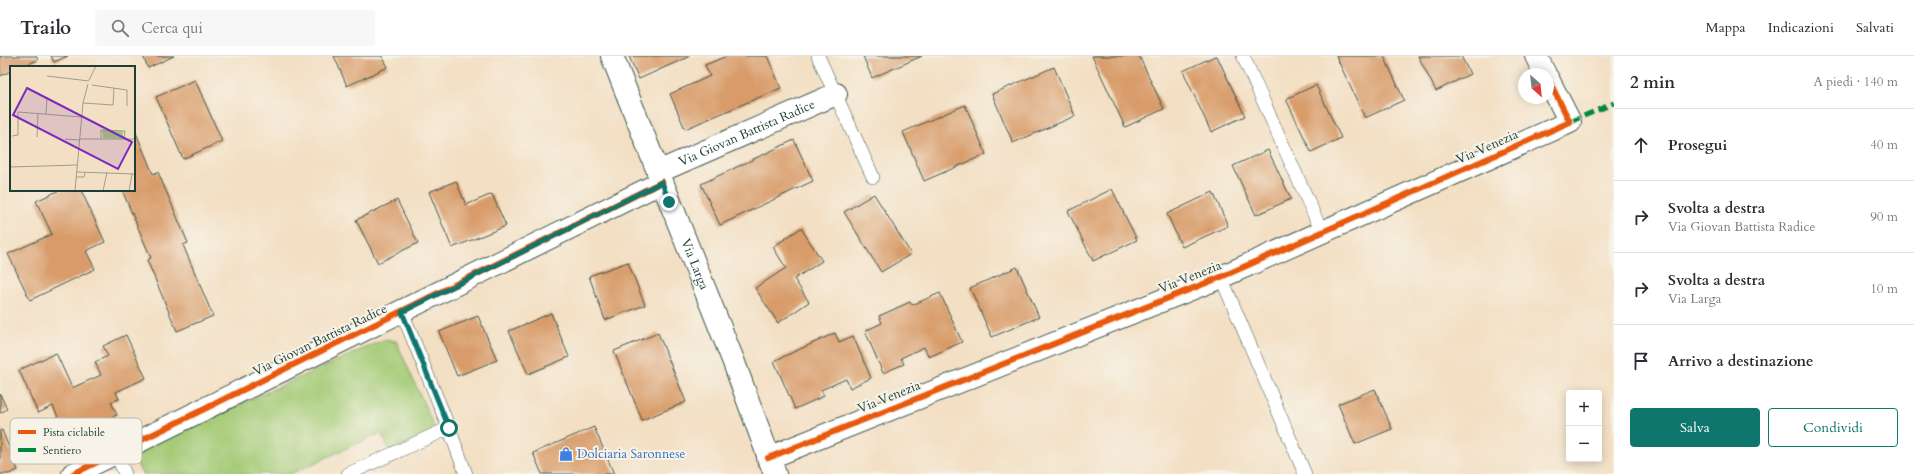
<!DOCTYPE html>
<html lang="it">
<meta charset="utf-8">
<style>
:root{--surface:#fff;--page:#f7f7f7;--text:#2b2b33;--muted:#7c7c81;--line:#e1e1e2;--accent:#0f766e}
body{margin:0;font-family:Cardo,serif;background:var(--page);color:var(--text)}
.controls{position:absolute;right:12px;bottom:12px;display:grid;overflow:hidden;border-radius:4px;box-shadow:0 2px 10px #0003}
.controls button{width:36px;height:36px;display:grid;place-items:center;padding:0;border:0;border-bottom:1px solid var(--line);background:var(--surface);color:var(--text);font:20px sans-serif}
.compass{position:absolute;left:1518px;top:12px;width:36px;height:36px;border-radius:50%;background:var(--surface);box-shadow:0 2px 10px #0003;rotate:153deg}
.stop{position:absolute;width:12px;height:12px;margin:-9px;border:3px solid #0f766e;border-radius:50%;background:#fff}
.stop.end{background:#0f766e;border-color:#fff;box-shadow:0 1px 4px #0008}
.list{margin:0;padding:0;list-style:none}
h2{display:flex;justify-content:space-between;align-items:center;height:52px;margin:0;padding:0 16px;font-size:17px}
h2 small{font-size:13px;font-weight:400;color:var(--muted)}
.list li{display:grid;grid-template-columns:26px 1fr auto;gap:12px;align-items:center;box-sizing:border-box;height:72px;padding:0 16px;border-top:1px solid var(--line)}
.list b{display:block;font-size:15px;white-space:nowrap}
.list p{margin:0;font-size:13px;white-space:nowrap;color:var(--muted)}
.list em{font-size:13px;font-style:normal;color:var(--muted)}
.actions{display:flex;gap:8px;padding:12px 16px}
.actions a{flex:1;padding:9px 0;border:1px solid var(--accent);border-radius:4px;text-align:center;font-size:14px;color:var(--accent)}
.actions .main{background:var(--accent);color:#fff}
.icon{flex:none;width:22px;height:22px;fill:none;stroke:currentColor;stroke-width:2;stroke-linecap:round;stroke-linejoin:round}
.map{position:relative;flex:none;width:1614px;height:418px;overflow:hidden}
header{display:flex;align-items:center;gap:24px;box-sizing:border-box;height:56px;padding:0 20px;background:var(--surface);border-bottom:1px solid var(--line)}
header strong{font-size:19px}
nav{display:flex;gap:22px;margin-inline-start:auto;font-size:14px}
.search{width:280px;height:36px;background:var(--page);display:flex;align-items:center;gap:10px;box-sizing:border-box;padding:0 14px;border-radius:4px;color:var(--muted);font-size:15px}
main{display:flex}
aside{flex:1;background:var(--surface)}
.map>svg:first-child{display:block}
</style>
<header>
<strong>Trailo</strong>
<div class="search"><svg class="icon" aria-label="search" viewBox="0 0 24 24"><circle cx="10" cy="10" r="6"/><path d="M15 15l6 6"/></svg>Cerca qui</div>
<nav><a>Mappa</a><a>Indicazioni</a><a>Salvati</a></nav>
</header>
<main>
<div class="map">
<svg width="1614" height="418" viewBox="0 0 1614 418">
<rect width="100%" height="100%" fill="#f7f3e8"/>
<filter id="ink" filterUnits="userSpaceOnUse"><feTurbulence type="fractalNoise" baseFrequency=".025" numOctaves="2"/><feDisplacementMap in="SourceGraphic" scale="8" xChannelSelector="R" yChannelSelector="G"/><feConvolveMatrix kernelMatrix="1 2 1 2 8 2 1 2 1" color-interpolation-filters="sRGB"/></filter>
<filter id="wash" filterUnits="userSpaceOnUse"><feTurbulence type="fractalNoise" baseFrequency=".012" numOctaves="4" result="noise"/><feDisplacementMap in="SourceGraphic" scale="16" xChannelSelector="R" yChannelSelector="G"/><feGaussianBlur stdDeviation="0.9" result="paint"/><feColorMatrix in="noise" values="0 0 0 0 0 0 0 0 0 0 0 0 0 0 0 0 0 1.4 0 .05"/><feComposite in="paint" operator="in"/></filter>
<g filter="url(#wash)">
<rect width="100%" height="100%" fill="#f3dfc3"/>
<path fill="#a3ca75" stroke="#618454" d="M383,284L396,285L436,375L390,396L381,377L290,418H142L132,397Z"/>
<g id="blocks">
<path fill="#d89b69" d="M0,0H36L38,4L21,11H11V15L0,20Z
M51,0H68L54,6Z
M143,0H174L148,12Z
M334,0H382L388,11L347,30Z
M629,0H690L639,23Z
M727,0H767L781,32L685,73L670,38L710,20L705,9Z
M863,0H922L872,22Z
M1092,0H1139L1164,53L1125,71Z
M1215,0H1217L1245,60L1211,76L1183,15Z
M1336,0H1384L1404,44L1365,62Z
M1418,0H1461L1470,18L1436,35Z
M1054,11L1075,60L1013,87L992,38Z
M195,24L222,85L183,103L156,41Z
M1316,29L1341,82L1311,96L1286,43Z
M965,49L986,98L924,125L903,76Z
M134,72L153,118L158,116L188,187L183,189L213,260L177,275L147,204L151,202L122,134H134Z
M794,84L813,125L720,169L701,128Z
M1268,94L1291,143L1256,159L1233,110Z
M456,125L466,149L492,138L506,170L452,192L429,136Z
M1112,133L1137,184L1093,205L1068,155Z
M60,134H81L105,186L86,195L95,213L30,244L8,198L52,178L36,145Z
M1213,136L1228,170L1182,191L1167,158Z
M874,138L911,198L881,216L844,156Z
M397,144L418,187L378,207L356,164Z
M801,172L822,205L794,223L809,246L778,267L755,232L786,212L773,191Z
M628,206L645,249L605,264L589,220Z
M1017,211L1039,261L992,281L970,232Z
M940,237L962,286L929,301L924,291L901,302L904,308L883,317L865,275L882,267L879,260L910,246L912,249Z
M551,257L569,301L528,318L509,275Z
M478,260L497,304L457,320L439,276Z
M658,277L686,346L642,364L614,295Z
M835,277L839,286L853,280L871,322L850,332L846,323L821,334L824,340L795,353L774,305Z
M126,279L146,322L116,336L119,343L111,346L117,359L81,375L76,364L62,370L53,350L38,357L19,314L56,297L72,332L101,319L95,306L108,300L103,290Z
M1375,333L1392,373L1355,388L1338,348Z
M0,338L7,353L0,357Z
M594,371L614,418H542L533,397Z
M2,374L18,414L9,418H0V375Z"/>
</g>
</g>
<g filter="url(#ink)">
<use href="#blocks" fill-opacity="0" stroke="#3f5549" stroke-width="1"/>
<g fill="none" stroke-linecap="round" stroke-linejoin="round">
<defs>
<path id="service" d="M818,0L873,121
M1243,0L1322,176
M1221,221L1305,418
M449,372L466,418
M116,397L125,418
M348,418L449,372L402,256"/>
<g id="minor">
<path d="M1536,0L1545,18"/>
<path id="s1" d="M658,116L836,38"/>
<path d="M768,402L1221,221L1570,66L1548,23"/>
<path d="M73,418L662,126"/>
</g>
<g id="tertiary">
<path id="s2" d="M612,0L733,304L775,418"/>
</g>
</defs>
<use href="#service" stroke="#3f5549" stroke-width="14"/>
<use href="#minor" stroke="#3f5549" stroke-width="24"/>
<use href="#tertiary" stroke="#3f5549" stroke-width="24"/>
<use href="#service" stroke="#fff" stroke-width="13"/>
<use href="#minor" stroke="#fff" stroke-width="22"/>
<use href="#tertiary" stroke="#fff" stroke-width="22"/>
<path stroke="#00873e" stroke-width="5" stroke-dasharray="10 5" stroke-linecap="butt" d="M1570,66L1614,47"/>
<defs>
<path id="cycleway" d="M768,402L1221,221L1570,66L1548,23
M73,418L662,126"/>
</defs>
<use href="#cycleway" stroke="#f7f3e8" stroke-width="8"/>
<use href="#cycleway" stroke="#e8590c" stroke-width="6"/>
</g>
</g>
<g fill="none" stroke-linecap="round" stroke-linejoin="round" filter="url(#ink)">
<path stroke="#0f766e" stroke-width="5" d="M449,372L402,256L662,126L669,146"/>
</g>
<defs>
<symbol id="shop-bare" viewBox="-9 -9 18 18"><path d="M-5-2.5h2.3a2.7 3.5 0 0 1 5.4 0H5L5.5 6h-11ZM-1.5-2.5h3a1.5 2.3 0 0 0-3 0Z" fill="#3f7fe0" stroke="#f7f3e8" stroke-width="2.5" paint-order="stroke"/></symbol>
</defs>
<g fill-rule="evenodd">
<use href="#shop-bare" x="556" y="388" width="20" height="20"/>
</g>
<g text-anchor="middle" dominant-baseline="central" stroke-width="4" stroke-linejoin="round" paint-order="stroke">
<g font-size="13" fill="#1f3d34" stroke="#f7f3e8">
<text stroke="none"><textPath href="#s1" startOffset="97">Via Giovan Battista Radice</textPath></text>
<text transform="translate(1487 91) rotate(-24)">Via Venezia</text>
<text stroke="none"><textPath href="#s2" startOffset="224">Via Larga</textPath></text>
<text transform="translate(1190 221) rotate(-22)">Via Venezia</text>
<text transform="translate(320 284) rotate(-26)">Via Giovan Battista Radice</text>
<text transform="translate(889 341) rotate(-22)">Via Venezia</text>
</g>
<g font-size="13" fill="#366cbe" stroke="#f7f3e8" text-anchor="start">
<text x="577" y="398">Dolciaria Saronnese</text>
</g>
</g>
<g transform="translate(10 10)">
<rect width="125" height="125" fill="#f3dfc3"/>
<path d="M92,64L113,65V73L93,72Z" fill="#a3ca75"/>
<path fill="none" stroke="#9e9e8a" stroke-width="1" d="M37,10L79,15M79,14L86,0M82,19L117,24V40M73,37L103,39L104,22M36,48L37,31M2,70L8,69V46L71,51M27,71L28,47M55,73L69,74M69,73H125M91,73V64L115,65L114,73M0,101L67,99M67,106L125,108M66,111H74L75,107M65,125L73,37L78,18M93,125L97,106M119,125L122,108"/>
<path fill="#7b2cbf" fill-opacity="0.15" stroke="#7b2cbf" stroke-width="2" d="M17,22L122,76L108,103L3,49Z"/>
<rect width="125" height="125" fill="none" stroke="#1f3d34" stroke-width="2"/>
</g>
<rect x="10" y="362" width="132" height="46" rx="6" fill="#f7f3e8" stroke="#b6bcb2" stroke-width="1"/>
<rect x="18" y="374" width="18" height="4" fill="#e8590c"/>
<rect x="18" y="392" width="18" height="4" fill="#00873e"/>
<g font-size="11" fill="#1f3d34">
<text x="43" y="380">Pista ciclabile</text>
<text x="43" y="398">Sentiero</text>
</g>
</svg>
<div class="controls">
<button>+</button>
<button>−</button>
</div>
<svg class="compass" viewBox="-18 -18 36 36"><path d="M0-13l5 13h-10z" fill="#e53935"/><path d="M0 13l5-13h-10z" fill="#7c7c81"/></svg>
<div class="stop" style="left:449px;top:372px"></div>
<div class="stop end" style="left:669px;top:146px"></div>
</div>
<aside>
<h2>2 min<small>A piedi · 140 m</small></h2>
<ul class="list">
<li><svg class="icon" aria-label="ahead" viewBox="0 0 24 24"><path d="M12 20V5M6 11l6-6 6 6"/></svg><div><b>Prosegui</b></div><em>40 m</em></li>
<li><svg class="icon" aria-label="right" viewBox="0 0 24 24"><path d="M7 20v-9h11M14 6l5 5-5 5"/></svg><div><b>Svolta a destra</b><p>Via Giovan Battista Radice</p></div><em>90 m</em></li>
<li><svg class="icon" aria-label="right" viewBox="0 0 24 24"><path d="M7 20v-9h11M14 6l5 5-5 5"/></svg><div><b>Svolta a destra</b><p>Via Larga</p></div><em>10 m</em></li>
<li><svg class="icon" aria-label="arrive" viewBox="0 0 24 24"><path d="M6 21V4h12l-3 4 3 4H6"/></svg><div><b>Arrivo a destinazione</b></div></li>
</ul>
<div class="actions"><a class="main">Salva</a><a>Condividi</a></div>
</aside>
</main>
